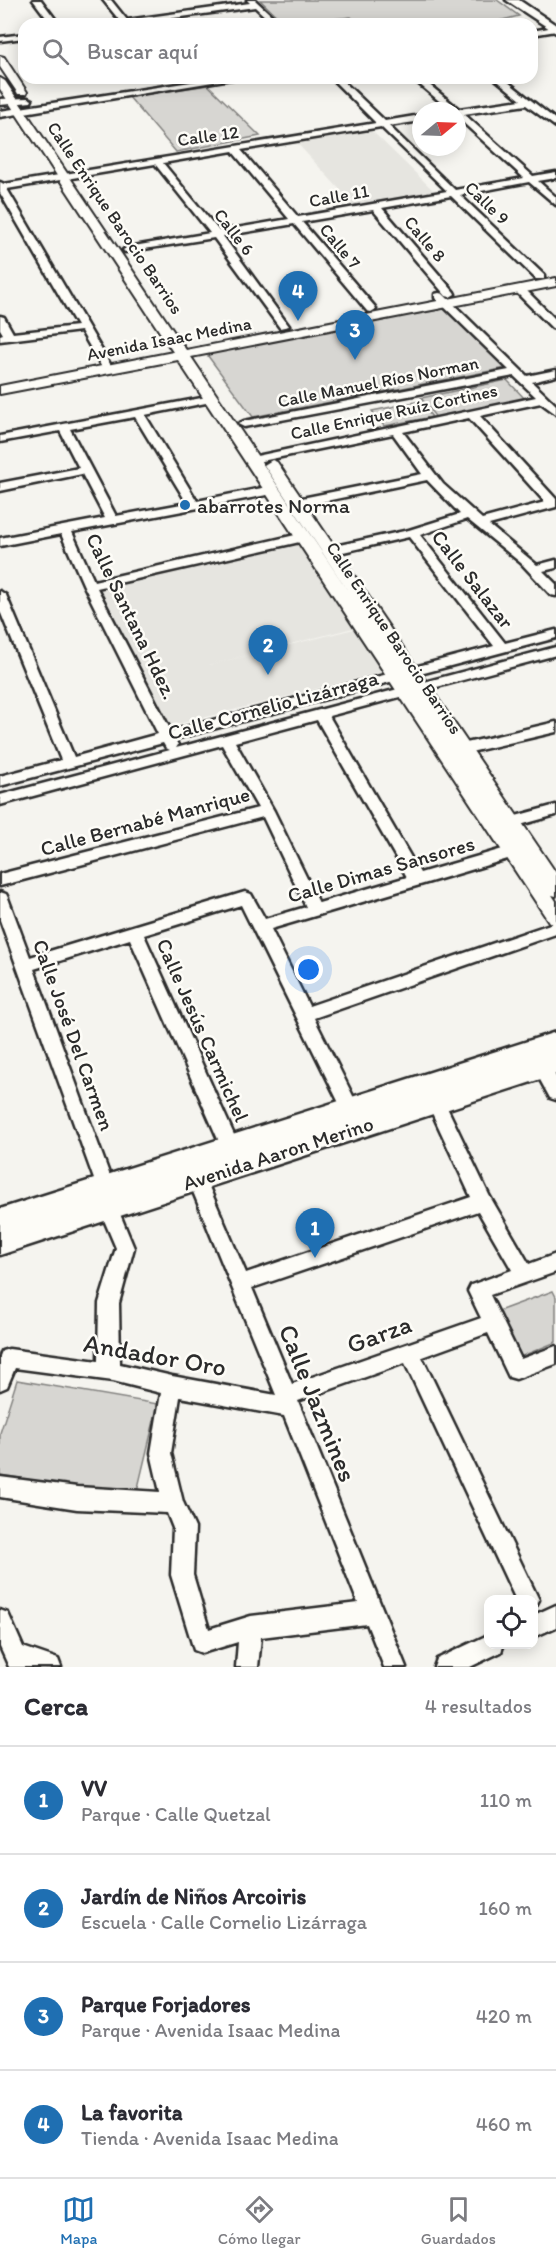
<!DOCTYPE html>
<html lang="es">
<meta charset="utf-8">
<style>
:root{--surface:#fff;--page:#f7f7f7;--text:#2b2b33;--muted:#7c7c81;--line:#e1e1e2;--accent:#1f6fb2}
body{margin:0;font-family:Itim,sans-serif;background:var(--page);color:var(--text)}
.controls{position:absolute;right:18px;bottom:18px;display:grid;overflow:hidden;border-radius:12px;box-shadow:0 3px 15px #0003}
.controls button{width:54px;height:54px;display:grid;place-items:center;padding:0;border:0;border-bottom:2px solid var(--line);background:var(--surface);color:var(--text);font:30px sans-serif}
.compass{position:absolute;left:412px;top:102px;width:54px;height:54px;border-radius:50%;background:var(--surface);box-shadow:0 3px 15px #0003;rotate:71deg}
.you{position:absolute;left:309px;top:970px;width:21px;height:21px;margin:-15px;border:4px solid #fff;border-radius:50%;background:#1a73e8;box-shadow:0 0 0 9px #1a73e833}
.badge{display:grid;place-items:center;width:39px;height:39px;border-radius:50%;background:var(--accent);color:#fff;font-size:20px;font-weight:700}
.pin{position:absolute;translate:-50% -50px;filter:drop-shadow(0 2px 3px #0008)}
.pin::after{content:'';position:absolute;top:32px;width:21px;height:18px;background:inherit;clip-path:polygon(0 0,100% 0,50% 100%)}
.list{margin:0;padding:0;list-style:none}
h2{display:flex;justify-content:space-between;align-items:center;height:78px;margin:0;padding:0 24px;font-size:26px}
h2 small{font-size:20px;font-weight:400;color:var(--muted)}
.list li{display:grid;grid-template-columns:39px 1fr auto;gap:18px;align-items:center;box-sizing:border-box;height:108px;padding:0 24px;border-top:2px solid var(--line)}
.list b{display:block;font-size:22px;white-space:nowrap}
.list p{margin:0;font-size:20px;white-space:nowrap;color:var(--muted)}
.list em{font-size:20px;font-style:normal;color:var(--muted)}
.icon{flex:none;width:33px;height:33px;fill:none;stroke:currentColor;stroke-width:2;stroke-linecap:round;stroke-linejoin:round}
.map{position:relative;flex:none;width:556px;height:1667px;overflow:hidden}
.search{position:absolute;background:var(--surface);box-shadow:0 3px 15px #0003;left:18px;right:18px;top:18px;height:66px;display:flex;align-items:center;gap:15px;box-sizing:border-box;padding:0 21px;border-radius:18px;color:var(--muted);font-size:22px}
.sheet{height:510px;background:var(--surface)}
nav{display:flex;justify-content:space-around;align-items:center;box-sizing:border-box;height:84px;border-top:2px solid var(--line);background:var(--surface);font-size:16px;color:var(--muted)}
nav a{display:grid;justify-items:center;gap:3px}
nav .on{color:var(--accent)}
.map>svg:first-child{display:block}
</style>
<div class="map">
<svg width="556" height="1667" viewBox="0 0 556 1667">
<rect width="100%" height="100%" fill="#f5f4ef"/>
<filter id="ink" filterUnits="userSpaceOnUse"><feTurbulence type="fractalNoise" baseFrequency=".0167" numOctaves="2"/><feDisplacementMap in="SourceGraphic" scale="12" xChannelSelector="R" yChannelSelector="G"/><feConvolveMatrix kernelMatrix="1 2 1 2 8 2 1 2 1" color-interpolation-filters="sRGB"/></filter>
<g filter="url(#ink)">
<path fill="#e6e5e0" d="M371,130L435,192L355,206L296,142Z
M300,542L357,627L209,665L358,628L387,671L171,726L100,588Z"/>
<path fill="#d7d6d2" stroke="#81807e" stroke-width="1.5" d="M260,0H497L519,16L486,24H359L351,17L285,24Z
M208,85L260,136L176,152L129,97Z
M449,308L506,368L253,417L205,352Z
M507,380L527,401L437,419L421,398Z
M420,401L432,417L384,426L372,411Z
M553,1291L556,1297V1342L520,1357L496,1312Z
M17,1380L158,1404L136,1496L0,1475V1433Z"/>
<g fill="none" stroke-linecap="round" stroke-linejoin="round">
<defs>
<path id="street" d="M33,0H41L59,24H51Z
M103,0H111L127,20L250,3L247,0H255L281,24H273L255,7L130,24H109L120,21Z
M554,27L556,31L532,35V31Z
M24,34V38L0,41V37Z
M217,78H237L0,117V111Z
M331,78H340L385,121L421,115V121L389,126L455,190L524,178L457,117V111H451L412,78H421L459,109L521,100L494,78H503L556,120V127L526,105L464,114L533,176L556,172V178L538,181L556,197V205L529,182L460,195L544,275V279H536L451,196L382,208L454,292L455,294L450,297L446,296L373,210L302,222L375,307L376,309L371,312L367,311L294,224L223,236L289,326L280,328L214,238L125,252L123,250L128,247L210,233L155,164L7,189L113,369L112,371H104L81,331L0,341V335L3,334L0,329V316L4,317L13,333L77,326L0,193V182L4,184L376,123ZM381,127L447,191L298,217L241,150ZM233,151V152L289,219L219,231L163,163Z
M28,98L32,100L31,102L0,105V99Z
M515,287H523L556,320V329L552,328L515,291Z
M439,293L443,294L527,376L556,370V376L532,382L556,405V414L541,403L480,416L556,499V507L489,525L537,565L556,560V568L543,571L556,584V596L551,595L521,563L467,519L420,535L505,643L556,630V638L175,739L178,745L176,748L556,647V655L329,716L420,873L513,846L518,848L521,852L518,856L271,929L309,1006L556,922V934L314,1018L359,1108L356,1113L350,1115L344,1113L241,905L144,935L239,1146L236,1151L230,1154L224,1151L221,1146L130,939L34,969L114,1187L111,1193L105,1195L99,1193L0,920V892L6,894L8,898L30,957L245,892L251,894L265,919L306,907L263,817L0,886V874L258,808L222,745L0,805V795L170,750L166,748L163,743L0,786V776L61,760L0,611V591L6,595L74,757L158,734L84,586L61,534L0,546V538L105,518L82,474L0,491V483L79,468L60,431L0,442V436L212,396L216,397V401L145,415L197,501L272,486L278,490L272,494L72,532L94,581L304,533L310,537L304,541L97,588L171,731L494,646L409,537L330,555L324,551L330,547L409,530L460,514L427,480L297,507L291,503L297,499L422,474L393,434L252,463L246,460L252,457L536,397L514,376L244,427L238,424L244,421L509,370L435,298V294ZM135,417L187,503L116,516L70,429ZM469,418L545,502L482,519L443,484L403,432ZM317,720L407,877L319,903L274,811L235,742Z
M556,722V732L462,754L455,749L462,744Z
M556,805V815L502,830L495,825L497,821Z
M542,1060L548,1062L556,1077V1100L550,1098L533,1067L536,1062Z
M436,1095L442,1097L489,1195L529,1264L556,1254V1272L490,1295L521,1359L556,1346V1364L516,1379L509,1377L488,1333L422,1357L539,1600L534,1609V1600H516L405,1363L298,1401L406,1667H384L367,1624L261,1637L258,1667H236L238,1642L202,1653L194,1650L171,1575L173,1528L167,1513L77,1509L0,1497V1477L77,1487L160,1492L151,1453L161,1393L113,1381L15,1368L7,1387L0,1390V1356L2,1351L9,1349L98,1361L99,1303L116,1248L99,1208L101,1202L108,1200L115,1202L134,1248L119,1303L120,1364L172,1376L276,1395L185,1172L188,1166L194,1164L200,1166L246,1273L471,1197L427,1102L430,1097ZM478,1211L512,1270L471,1285L468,1291L481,1318L292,1384L252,1288ZM180,1397L284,1416L358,1603L251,1616L209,1629L193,1575L195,1528L183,1502L171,1453Z
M556,1605V1627L534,1637V1615Z
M0,1610L8,1613L23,1647L58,1659L61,1667H9L0,1647Z
M488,1635V1644H504L501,1652L470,1667H434L437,1659Z"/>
<path id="secondary" d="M0,56L4,57L27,92L26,94H18L17,92L0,67Z
M0,78L5,81L186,350L556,278V286L191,357L348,591L264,465L272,460L277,462L556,873V896L552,895L556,901V925L549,922L178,360L0,394V386L173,352L0,89Z"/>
<path id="primary" d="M506,0H519L556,25V33Z
M556,1032V1052L526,1062L556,1052V1074L0,1255V1209Z"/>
</defs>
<use href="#street" stroke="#2b2b2b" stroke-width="5"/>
<use href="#secondary" stroke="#2b2b2b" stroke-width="4"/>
<use href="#primary" stroke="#2b2b2b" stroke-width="5"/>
<use href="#street" fill="#fdfcf7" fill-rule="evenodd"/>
<use href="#secondary" fill="#fdfcf7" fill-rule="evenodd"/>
<use href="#primary" fill="#fdfcf7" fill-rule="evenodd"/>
</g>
</g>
<circle fill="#1f6fb2" stroke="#fdfcf7" stroke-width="2" cx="185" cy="505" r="6"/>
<g text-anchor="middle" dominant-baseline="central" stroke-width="5" stroke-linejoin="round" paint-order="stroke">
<g font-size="18" fill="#2b2b2b" stroke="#fdfcf7">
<text transform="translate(208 136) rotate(-8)">Calle 12</text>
<text transform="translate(339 196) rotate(-10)">Calle 11</text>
<text transform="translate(487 203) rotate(44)">Calle 9</text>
<text transform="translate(115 218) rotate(56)">Calle Enrique Barocio Barrios</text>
<text transform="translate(234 232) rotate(52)">Calle 6</text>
<text transform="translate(425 239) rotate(50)">Calle 8</text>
<text transform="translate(340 246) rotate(50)">Calle 7</text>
<text transform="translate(169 339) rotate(-11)">Avenida Isaac Medina</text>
<text transform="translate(378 382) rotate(-11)">Calle Manuel Ríos Norman</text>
<text transform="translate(394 412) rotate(-12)">Calle Enrique Ruíz Cortines</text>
<text transform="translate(394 638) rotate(56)">Calle Enrique Barocio Barrios</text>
</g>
<g font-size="21" fill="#2b2b2b" stroke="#fdfcf7" text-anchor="start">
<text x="197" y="505">abarrotes Norma</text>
</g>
<g font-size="21" fill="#2b2b2b" stroke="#fdfcf7">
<text transform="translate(473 579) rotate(52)">Calle Salazar</text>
<text transform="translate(132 616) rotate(64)">Calle Santana Hdez.</text>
<text transform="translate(273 705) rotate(-15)">Calle Cornelio Lizárraga</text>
<text transform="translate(145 821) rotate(-15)">Calle Bernabé Manrique</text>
<text transform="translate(381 869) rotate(-16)">Calle Dimas Sansores</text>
<text transform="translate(203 1030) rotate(66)">Calle Jesús Carmichel</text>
<text transform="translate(74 1035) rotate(70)">Calle José Del Carmen</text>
<text transform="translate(278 1153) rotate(-18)">Avenida Aaron Merino</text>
</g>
<g font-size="26" fill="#2b2b2b" stroke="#fdfcf7">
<text transform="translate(379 1334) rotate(-20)">Garza</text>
<text transform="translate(155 1355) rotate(10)">Andador Oro</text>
<text transform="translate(318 1403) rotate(68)">Calle Jazmines</text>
</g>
</g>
</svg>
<div class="controls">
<button><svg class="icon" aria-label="locate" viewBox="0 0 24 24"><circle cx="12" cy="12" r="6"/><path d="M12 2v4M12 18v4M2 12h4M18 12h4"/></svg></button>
</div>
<svg class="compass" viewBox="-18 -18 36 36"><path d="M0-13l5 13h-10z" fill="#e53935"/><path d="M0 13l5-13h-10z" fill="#7c7c81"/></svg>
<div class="you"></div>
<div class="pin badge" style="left:315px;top:1258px">1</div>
<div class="pin badge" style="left:268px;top:675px">2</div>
<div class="pin badge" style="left:355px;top:360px">3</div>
<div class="pin badge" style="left:298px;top:321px">4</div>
<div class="search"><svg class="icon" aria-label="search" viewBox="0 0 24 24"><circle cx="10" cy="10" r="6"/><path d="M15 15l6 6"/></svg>Buscar aquí</div>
</div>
<section class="sheet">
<h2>Cerca<small>4 resultados</small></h2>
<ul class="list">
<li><span class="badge">1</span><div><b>VV</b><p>Parque · Calle Quetzal</p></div><em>110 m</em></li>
<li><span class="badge">2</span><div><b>Jardín de Niños Arcoiris</b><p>Escuela · Calle Cornelio Lizárraga</p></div><em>160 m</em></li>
<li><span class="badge">3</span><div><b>Parque Forjadores</b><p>Parque · Avenida Isaac Medina</p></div><em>420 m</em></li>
<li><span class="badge">4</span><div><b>La favorita</b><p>Tienda · Avenida Isaac Medina</p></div><em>460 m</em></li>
</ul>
</section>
<nav>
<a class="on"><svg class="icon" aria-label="map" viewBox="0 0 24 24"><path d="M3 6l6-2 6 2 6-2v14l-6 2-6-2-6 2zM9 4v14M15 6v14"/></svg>Mapa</a>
<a><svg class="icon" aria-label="directions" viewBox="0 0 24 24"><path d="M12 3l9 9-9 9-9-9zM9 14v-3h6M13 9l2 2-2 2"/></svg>Cómo llegar</a>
<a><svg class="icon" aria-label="saved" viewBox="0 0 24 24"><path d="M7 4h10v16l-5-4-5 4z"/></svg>Guardados</a>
</nav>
